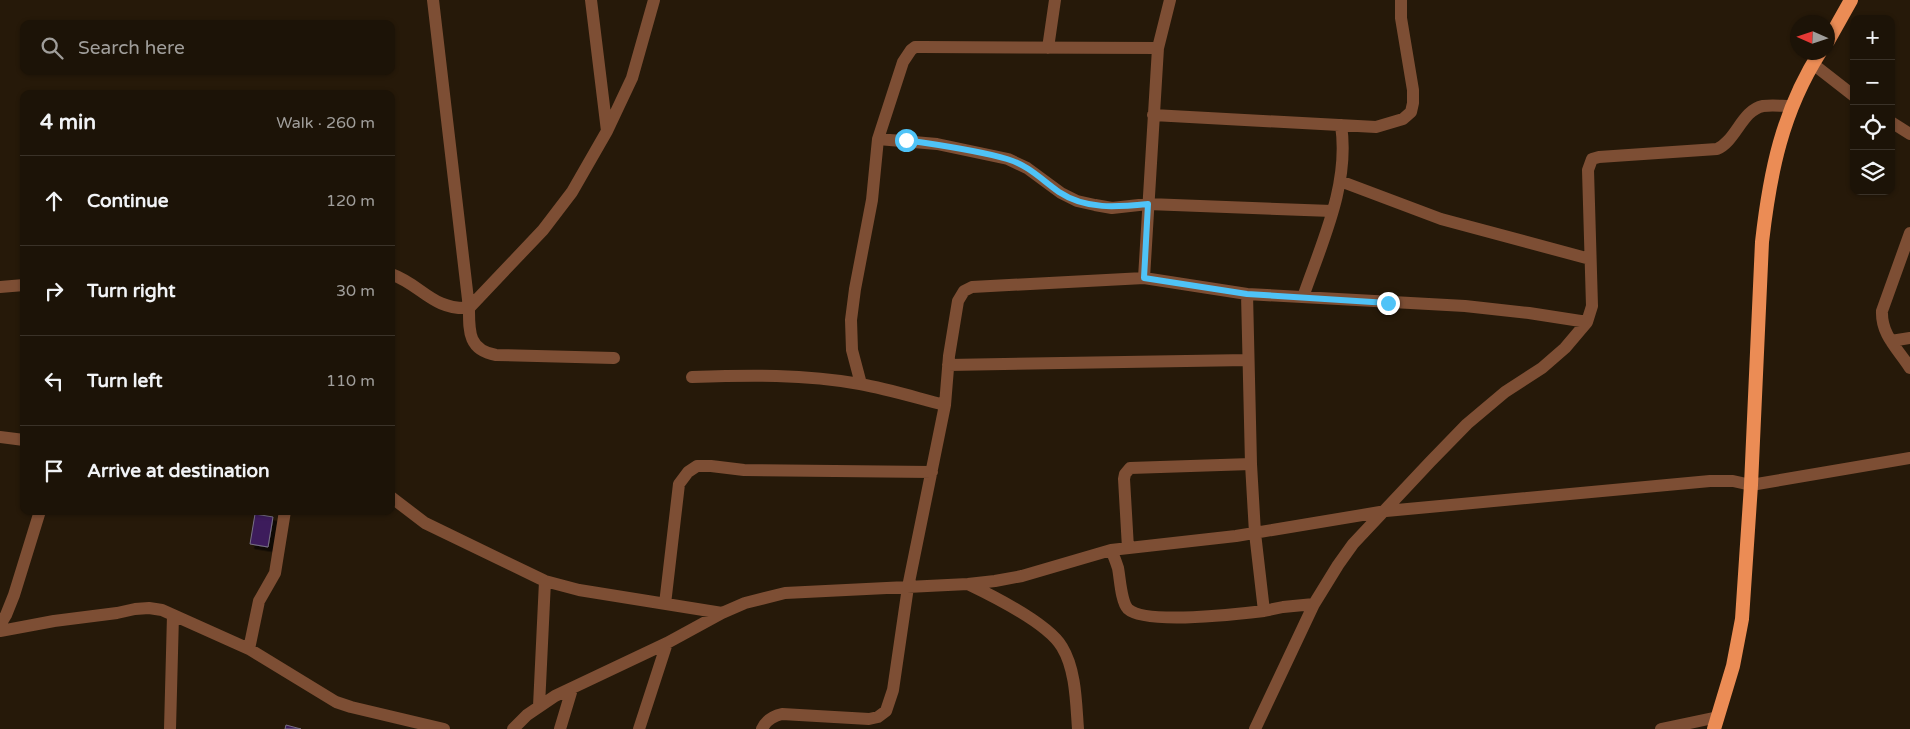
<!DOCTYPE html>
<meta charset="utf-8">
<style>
:root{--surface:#1c1307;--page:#251c11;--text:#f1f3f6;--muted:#a09e9b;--line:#3a3228}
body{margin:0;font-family:"Varela Round",sans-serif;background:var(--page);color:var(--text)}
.controls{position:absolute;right:15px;top:15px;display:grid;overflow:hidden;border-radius:10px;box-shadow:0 1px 4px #0004}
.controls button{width:45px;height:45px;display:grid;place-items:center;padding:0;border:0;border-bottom:1px solid var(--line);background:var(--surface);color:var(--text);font:25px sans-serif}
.compass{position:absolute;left:1790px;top:15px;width:45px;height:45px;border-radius:50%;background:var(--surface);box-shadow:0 1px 4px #0004;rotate:273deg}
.stop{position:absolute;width:15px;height:15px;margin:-11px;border:4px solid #4fc3f7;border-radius:50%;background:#fff}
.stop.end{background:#4fc3f7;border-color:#fff;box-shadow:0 1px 5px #0008}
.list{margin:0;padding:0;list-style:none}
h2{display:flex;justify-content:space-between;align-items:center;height:65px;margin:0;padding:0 20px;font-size:21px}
h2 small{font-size:16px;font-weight:400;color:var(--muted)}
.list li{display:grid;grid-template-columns:32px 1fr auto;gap:15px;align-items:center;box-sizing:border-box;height:90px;padding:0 20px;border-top:1px solid var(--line)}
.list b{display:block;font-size:19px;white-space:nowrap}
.list em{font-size:16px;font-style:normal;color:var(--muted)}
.icon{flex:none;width:28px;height:28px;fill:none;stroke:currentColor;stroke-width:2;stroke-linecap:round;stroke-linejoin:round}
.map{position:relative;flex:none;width:1910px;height:729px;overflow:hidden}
.search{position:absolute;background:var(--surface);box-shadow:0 1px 4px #0004;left:20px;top:20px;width:375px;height:55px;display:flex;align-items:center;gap:12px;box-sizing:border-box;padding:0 18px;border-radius:10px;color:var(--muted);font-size:19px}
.panel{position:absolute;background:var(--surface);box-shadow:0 1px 4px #0004;left:20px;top:90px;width:375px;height:425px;border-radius:10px}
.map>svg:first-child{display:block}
</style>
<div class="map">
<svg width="1910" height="729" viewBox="0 0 1910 729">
<defs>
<filter id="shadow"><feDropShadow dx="4.5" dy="4.5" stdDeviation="0" flood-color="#0009"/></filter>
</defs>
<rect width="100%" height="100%" fill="#261909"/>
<path fill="#3c1f5b" stroke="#787085" filter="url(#shadow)" d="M255,514L273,517L268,547L250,544Z
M286,725L301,729H285Z"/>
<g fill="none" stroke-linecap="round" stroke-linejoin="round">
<path stroke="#7d4e34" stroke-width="12" d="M433,0L469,308C469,331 468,350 496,355L614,358
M591,0L607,131
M1048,48L1055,0
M1813,64L1854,96
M1153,115L1376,127L1403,119L1411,112L1413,103V90L1401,18V0
M1891,122L1910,134
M878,139L937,144L1008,159L1027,168L1061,193L1077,201L1095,205L1112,208L1148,204L1332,211
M1340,181L1441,219L1590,259
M1910,233L1882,311C1881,335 1898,349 1910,368
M391,274C422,285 432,310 469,308L543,230L572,192L607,131L632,78L654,0
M1144,278L1158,48L1170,0
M0,287L24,285
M1247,294L1465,306L1529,313L1587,322L1592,306L1588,170L1592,159L1599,157L1717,149C1736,141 1742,110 1763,106C1772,105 1782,106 1791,106
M1303,297C1322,242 1350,184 1341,125
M1891,341L1910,338
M948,365L1248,360
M692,377C749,375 804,374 860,384C888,389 917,398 945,405
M861,384L852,350L851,320L855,289L872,200L878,139L903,62L911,50L915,47H922L1158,48
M0,437L24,440
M391,497L425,523L545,581L579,590L722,613
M1128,548L1124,479L1125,474L1130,468L1251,464
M1111,550C1114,556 1116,562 1118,568C1120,578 1121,602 1128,609C1145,625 1239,614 1264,611
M968,584C993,596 1048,623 1062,647C1076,670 1076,703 1078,729
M665,604L679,484L688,472L697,466H711L744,470L932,472
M0,625L6,615L14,595L40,511
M0,631L54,621L117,613L135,609L149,608L162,610L249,649L336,702L351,707L444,729
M249,649L259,601L275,573L285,511
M539,706L545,581
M170,729L173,615
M513,729L527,715L555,696L667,643L722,613L745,603L785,593L968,584L995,581L1022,576L1111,550L1236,536L1386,511L1710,481H1733L1751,485L1910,458
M560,729L572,689
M639,729L667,643
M762,729C766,720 773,716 782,714L869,719L878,717L886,711L893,690L908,587L945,405L949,356L958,301L964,291L972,287L1144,278L1247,294L1251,464L1255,533L1264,611L1283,607L1314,604
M1255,729L1314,604L1338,565L1353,544L1430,462L1467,424L1505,392L1542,368L1565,348L1587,322
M1661,729L1718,717"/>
<path stroke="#eb8c55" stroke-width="14" d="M1828,41L1851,0
M1714,729L1733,666L1742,619L1751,485L1762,242C1770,172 1782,112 1820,52"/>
</g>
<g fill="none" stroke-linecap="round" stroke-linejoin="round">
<path stroke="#4fc3f7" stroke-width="6" d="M906,140C938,145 977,150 1007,159C1028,165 1042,180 1059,192C1086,210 1117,207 1148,204L1144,278L1247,294L1388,303"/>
</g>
</svg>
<div class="controls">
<button>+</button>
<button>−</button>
<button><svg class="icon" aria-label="locate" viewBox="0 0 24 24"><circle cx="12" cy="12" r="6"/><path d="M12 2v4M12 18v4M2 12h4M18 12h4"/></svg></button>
<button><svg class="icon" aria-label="layers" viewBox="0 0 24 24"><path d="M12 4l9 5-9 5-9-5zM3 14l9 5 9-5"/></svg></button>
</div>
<svg class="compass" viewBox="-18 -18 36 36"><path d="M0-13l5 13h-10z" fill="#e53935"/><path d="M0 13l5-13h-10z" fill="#a09e9b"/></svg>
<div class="stop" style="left:906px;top:140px"></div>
<div class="stop end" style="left:1388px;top:303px"></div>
<div class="search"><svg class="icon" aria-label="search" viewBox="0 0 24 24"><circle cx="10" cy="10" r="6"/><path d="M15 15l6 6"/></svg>Search here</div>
<section class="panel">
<h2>4 min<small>Walk · 260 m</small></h2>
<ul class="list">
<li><svg class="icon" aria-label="ahead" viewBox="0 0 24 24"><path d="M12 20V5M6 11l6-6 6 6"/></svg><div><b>Continue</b></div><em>120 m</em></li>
<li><svg class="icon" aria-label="right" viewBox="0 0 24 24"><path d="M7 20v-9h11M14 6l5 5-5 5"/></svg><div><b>Turn right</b></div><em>30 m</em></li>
<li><svg class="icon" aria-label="left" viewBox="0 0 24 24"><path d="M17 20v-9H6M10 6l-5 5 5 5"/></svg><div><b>Turn left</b></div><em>110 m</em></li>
<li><svg class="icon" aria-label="arrive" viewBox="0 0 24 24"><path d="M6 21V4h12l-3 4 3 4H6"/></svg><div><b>Arrive at destination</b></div></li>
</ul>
</section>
</div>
